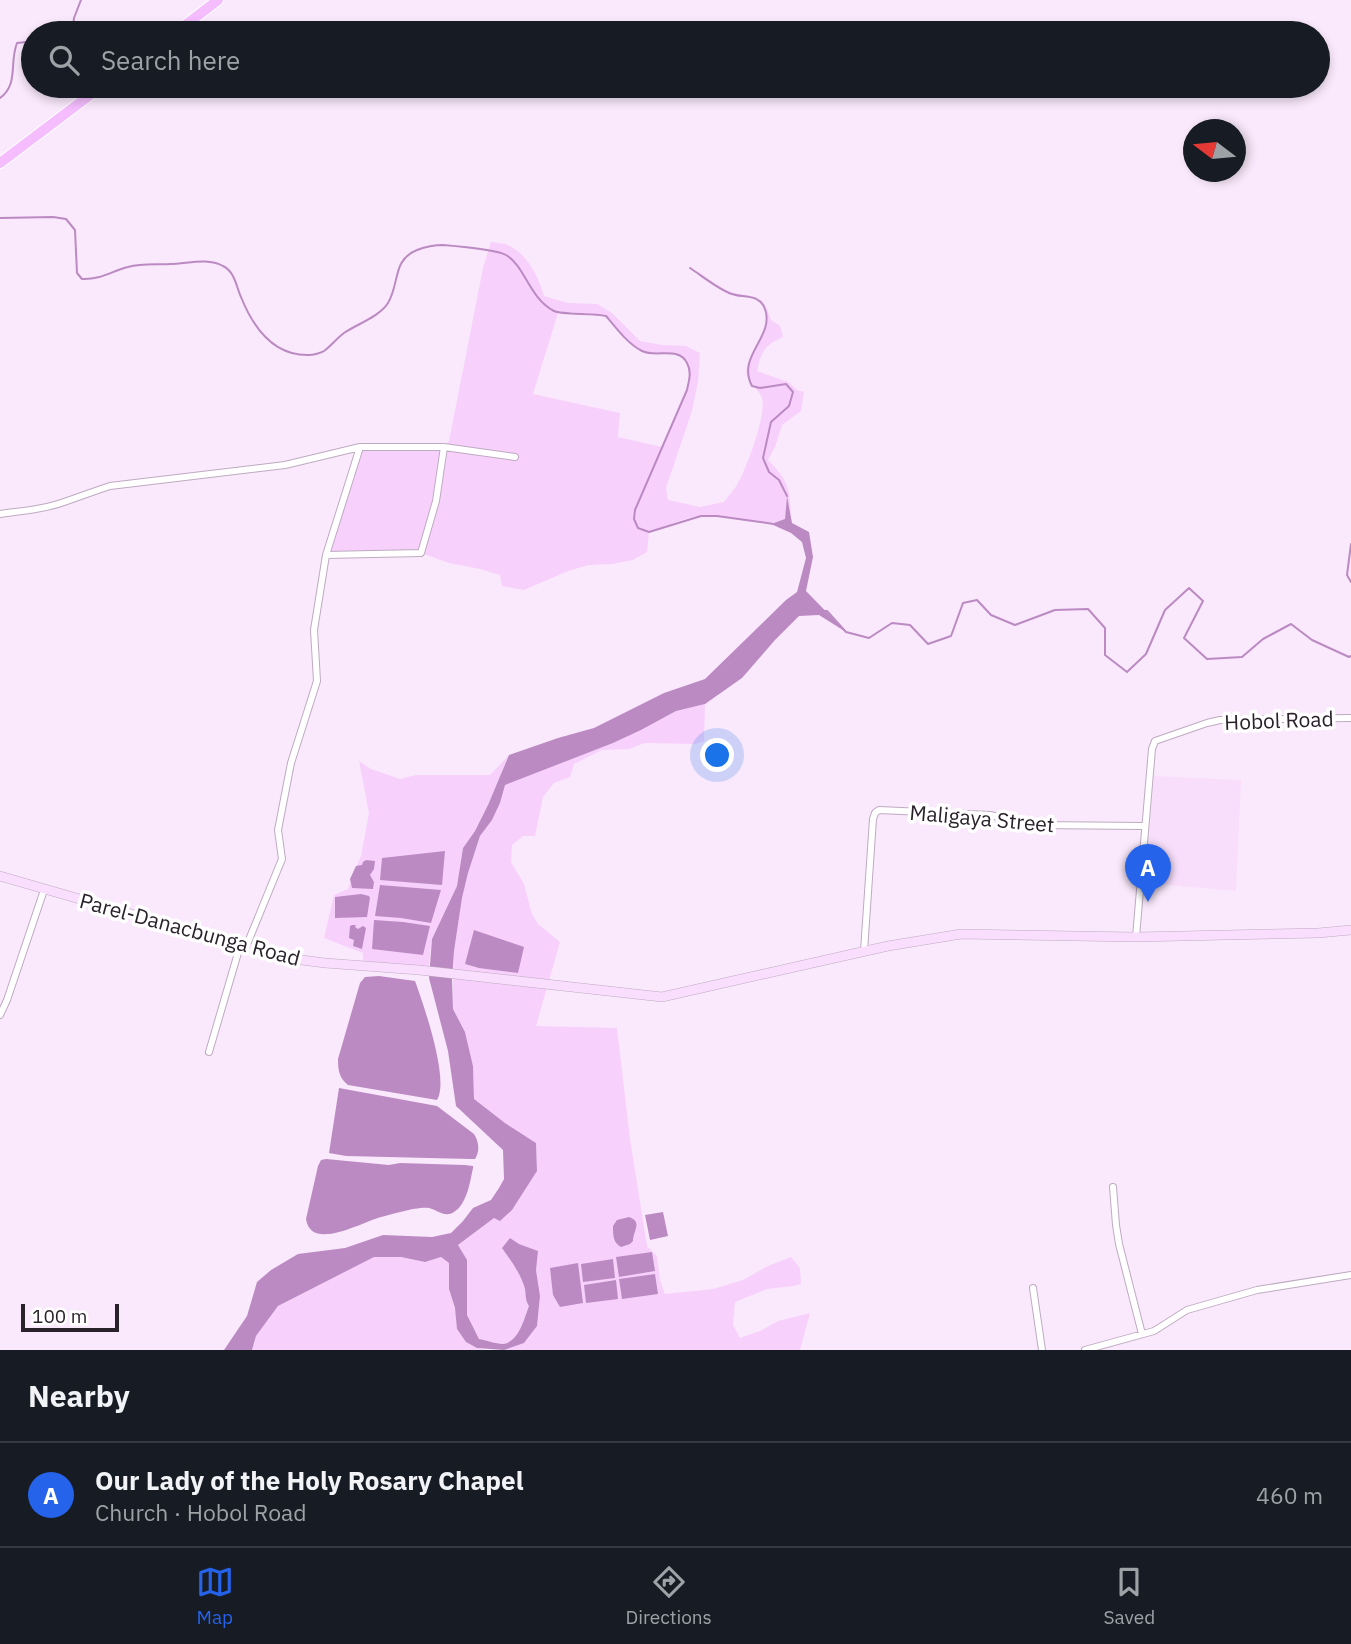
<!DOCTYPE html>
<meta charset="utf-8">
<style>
:root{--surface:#171b24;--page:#242831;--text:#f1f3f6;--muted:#9ea1a6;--line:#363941;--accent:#2563eb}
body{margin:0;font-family:"IBM Plex Sans",sans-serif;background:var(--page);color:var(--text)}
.compass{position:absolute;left:1183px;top:119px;width:63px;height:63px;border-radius:50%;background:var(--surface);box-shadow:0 4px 10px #0003;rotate:286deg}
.scale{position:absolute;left:21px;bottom:18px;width:98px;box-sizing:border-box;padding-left:7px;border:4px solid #2a222b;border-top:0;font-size:19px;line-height:24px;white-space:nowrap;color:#2a222b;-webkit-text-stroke:5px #fff;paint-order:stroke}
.you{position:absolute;left:718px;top:756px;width:24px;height:24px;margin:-18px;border:5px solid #fff;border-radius:50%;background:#1a73e8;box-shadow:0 0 0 10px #1a73e833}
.badge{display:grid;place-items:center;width:46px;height:46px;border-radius:50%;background:var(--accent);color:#fff;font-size:23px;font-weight:700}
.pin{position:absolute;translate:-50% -58px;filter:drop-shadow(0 2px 4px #0008)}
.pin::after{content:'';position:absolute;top:37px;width:24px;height:21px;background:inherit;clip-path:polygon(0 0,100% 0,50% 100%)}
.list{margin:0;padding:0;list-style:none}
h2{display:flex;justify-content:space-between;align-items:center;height:91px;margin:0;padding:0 28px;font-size:30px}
h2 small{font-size:23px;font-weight:400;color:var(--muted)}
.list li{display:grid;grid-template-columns:46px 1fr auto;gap:21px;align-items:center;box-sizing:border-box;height:105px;padding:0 28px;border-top:2px solid var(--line)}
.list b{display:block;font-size:26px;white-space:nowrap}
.list p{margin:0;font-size:23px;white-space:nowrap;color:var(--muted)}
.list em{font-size:23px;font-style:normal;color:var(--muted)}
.icon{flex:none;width:38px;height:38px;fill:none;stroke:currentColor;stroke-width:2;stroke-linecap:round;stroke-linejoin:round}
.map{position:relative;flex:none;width:1351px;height:1350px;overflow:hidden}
.search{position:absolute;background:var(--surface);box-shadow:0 4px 10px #0003;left:21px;right:21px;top:21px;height:77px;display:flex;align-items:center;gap:18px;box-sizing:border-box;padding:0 24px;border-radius:38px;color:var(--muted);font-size:26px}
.sheet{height:196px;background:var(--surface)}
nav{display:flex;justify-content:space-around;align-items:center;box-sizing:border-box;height:98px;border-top:2px solid var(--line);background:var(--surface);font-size:19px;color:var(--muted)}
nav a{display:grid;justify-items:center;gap:4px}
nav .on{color:var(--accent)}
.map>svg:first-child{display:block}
</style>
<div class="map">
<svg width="1351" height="1350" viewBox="0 0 1351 1350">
<rect width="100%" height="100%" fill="#fae9fc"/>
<path fill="#f8defb" d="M1154,776L1241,780L1236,891L1145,883Z"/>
<path fill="#f7d1fc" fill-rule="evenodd" d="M491,242C496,243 503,243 508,245C528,255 538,276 544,296L568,303L597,304L612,313L640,341L662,345L686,346L700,353L698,382L692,411L666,488L668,500L700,507L724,502C728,496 733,491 737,485C746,469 767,415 762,398C758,386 743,383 747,366C751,349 775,325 764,306C757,296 745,297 735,295C726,294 699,274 690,268C704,274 721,290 734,293C743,295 753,295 761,300C767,305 768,313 771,320L780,326L783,337C764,346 762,350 757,371L788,382L797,390L804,392L801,411L782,425L775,447L768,460C788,480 790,488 791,516L787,499L785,520C757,528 730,515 702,516C684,516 667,528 649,532L647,552L633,560L612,564L589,565L568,571L524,590L502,586L500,575L480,569L449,563L421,553L326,555L360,447H444L449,441L483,268ZM571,312L606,316C616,327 627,343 640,350C652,357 666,351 678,355C707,365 670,428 662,447L618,437L620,413L533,394L558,313Z
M705,704L704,741L696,744L645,743L629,749L602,750L574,764L570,777L554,783L543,797L535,836H523L512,845L511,862L524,884L532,914L538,924L560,942L536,1026L617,1028L630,1139L647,1246L657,1256L660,1280L665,1294L713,1289L743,1280L768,1266L791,1257L800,1268L801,1284L794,1286L767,1289L735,1302L733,1325L740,1338L760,1331L778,1321L810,1313L800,1350H501L524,1343L537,1326L540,1296L536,1270L537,1251L519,1244L502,1248C511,1261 521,1274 525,1289C526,1296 525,1300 529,1306C524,1319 519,1342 503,1344C496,1344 486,1340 479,1339L467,1315V1261L457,1246L494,1218L512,1210L537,1171L536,1143L505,1123L474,1100L473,1066L465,1032L453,1009V973L454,951L462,898L468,873L480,836L492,820L500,803L504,785L613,743L641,730L676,711Z
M509,755L488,805L475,831L463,848L457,886L432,939L428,971L363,966V953L324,938L334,895L348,889L361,856L369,813L359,761L371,769L400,779L416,775H490Z
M374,1257H401L425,1262L441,1257L449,1263V1289L455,1308L477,1348L486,1350H252L256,1336L278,1306Z"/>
<path fill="#bb8ac2" d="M787,496L792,523L809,532L813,557L806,591L846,632L819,615L799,616L775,640L742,678L705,704L676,711L641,730L613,743L505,785L500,803L492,820L480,836L468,873L462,898L454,951L452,980L453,1009L465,1032L473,1066L474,1099L505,1123L536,1143L537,1171L512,1210L500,1221L494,1218L458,1245L467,1260V1315L479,1339C486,1340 496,1344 503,1344C519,1342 524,1319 529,1306C525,1300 526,1296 525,1289C521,1274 511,1261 502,1248L510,1238L519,1244L538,1251L536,1270L540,1296L537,1326L524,1343L504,1350L477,1348L466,1342L457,1329L455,1308L449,1289V1263L441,1257L425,1262L401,1257H374L278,1306L256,1336L252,1350H224L247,1316L257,1282L271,1270L298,1254L345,1248L383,1235L432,1237L451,1233L463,1221L473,1208L491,1200L499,1188L504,1179L503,1150L456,1106L448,1051L429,978L432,939L457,886L463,848L475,831L488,805L509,755L558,738L594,728L664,693L705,679L786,600L797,592L806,558L802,542L791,533L771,524L785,519Z
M445,851L442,885L380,880L382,858Z
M366,860L375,861L374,869L370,875L374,882L373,889L352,888L350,879L356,866L362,865L363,862Z
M380,885L441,890L431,923L401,918L375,916Z
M361,894L369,896L370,898L367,917L335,918V897Z
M374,920L403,922L430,926L423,955L372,949Z
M352,925H356L355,927L358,929L363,926L366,928L362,949L353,946L354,940L349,938L350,926Z
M474,930L524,947L518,973L479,968L465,964Z
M379,976L415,981C423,1003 450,1080 437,1100L348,1085C339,1078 338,1070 338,1059L360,983L365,977Z
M339,1088L437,1106L474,1134C479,1142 480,1151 475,1159H471L346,1156L329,1153Z
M326,1159L389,1165L400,1163L465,1165L473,1166V1168C470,1182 467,1204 454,1212C445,1218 437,1210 429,1208C419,1206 392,1214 381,1217C362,1222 311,1252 306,1219L318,1166L321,1160Z
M663,1212L668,1236L650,1240L645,1215Z
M629,1217C643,1222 633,1231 633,1241L630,1244L621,1247C613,1243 613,1235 613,1226L617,1220Z
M652,1252L655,1271L619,1277L616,1257Z
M613,1259L615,1278L583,1282L581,1264Z
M578,1263L583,1303L560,1307L553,1295L550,1268Z
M655,1274L658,1294L622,1299L619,1279Z
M616,1280L618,1299L586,1303L584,1285Z"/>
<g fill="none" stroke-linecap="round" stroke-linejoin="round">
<path stroke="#bb8ac2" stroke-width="2" d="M72,33L74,18L81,0
M0,98C19,84 9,63 17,43L26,42L33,44
M0,218L53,217L66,219L75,230L77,273L82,279C100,280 112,271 128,267C142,263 156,265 170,264C187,264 207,257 223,266C235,272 236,286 241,297C253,327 273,356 309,355C313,355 321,353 324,351C331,346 337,338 344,333C357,324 379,317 388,303C400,283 392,260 417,250C425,247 434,245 443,245C455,246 497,250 506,255C525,266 529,298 554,311C562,315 593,313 606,316C616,328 628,344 642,351C656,358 679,346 687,363C692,372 689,380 687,390L635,510L634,519L638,528L649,532L701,516H717L774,524
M690,268C701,275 719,290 732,294C742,298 759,293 765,309C775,337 736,356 752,386L760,388L786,384L793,392L789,406L771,422L763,458L769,472L779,480L787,496
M1351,544L1347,575L1351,582
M823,611H827L846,632L869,638L892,623L910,625L928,644L951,636L963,603L977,600L991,615L1015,625L1055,610L1088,609L1105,628V655L1127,672L1146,654L1165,610L1189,588L1203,601L1184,638L1207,659L1242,657L1263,639L1291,624L1312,640L1349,657L1351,656"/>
<defs>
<path id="street" d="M444,447L515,457
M0,514C22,511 46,509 67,501C81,496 95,491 110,486L285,465L360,447H444L436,501L421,553L326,555
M1136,937L1152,749L1155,741L1207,723L1220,720L1351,718
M246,947L282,859L278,830L291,763L317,681L314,630L326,555L360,447
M864,951L873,819L875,813L879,810L990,815L1035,825L1145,826
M0,1015L7,1000L44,890
M209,1052L240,946
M1113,1187L1116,1225L1119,1244L1142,1334
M1033,1288L1042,1350
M1085,1350L1154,1331L1187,1310L1257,1290L1351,1275"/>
<path id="secondary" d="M0,876L246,947L294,959L325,963L419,970L662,997L888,946L961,934L1136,937L1318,933L1351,930"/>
<path id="primary" d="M175,33L218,0
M0,163L102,86"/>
</defs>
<use href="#street" stroke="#beaac1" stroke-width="8"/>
<use href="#secondary" stroke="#beaac1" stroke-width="10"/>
<use href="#primary" stroke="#fff" stroke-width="12"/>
<use href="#street" stroke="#fff" stroke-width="6"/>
<use href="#secondary" stroke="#fadefe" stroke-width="9"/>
<use href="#primary" stroke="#f5bdfe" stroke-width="10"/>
</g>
<g text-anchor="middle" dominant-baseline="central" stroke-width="7" stroke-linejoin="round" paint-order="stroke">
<g font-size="21" fill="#2a222b" stroke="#fff">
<text transform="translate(1279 720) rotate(-2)">Hobol Road</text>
<text transform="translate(982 818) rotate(5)">Maligaya Street</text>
<text transform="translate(190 929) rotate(15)">Parel-Danacbunga Road</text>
</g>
</g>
</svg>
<svg class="compass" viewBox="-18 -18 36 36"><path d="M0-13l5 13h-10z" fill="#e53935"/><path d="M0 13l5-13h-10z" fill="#9ea1a6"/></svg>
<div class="scale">100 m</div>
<div class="you"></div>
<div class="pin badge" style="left:1148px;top:902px">A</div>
<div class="search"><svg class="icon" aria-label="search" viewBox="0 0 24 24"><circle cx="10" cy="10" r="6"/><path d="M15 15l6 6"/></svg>Search here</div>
</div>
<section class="sheet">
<h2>Nearby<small></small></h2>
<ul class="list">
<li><span class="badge">A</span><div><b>Our Lady of the Holy Rosary Chapel</b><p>Church · Hobol Road</p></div><em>460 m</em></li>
</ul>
</section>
<nav>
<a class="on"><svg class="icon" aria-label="map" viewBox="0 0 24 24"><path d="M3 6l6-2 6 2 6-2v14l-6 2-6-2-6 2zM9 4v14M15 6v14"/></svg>Map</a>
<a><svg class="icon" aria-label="directions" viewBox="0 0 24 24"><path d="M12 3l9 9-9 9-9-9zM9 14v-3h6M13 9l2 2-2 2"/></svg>Directions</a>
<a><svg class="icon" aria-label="saved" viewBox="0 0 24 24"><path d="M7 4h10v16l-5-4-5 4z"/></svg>Saved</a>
</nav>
